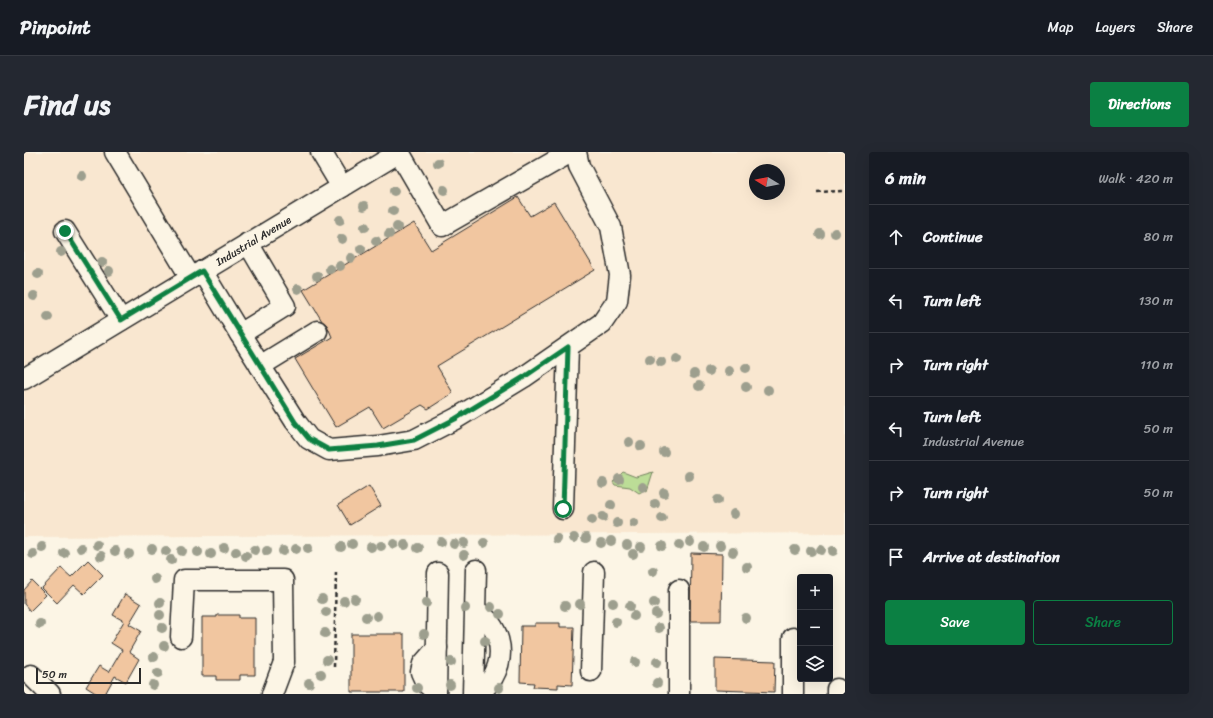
<!DOCTYPE html>
<meta charset="utf-8">
<style>
:root{--surface:#171b24;--page:#242831;--text:#f1f3f6;--muted:#9ea1a6;--line:#363941;--accent:#0b8043}
body{margin:0;font-family:Sriracha,sans-serif;background:var(--page);color:var(--text)}
.controls{position:absolute;right:12px;bottom:12px;display:grid;overflow:hidden;border-radius:4px;box-shadow:0 4px 16px #0002}
.controls button{width:36px;height:36px;display:grid;place-items:center;padding:0;border:0;border-bottom:1px solid var(--line);background:var(--surface);color:var(--text);font:20px sans-serif}
.compass{position:absolute;left:725px;top:12px;width:36px;height:36px;border-radius:50%;background:var(--surface);box-shadow:0 4px 16px #0002;rotate:280deg}
.scale{position:absolute;left:12px;bottom:10px;width:105px;box-sizing:border-box;padding-left:4px;border:2px solid #2b2b2b;border-top:0;font-size:11px;line-height:14px;white-space:nowrap;color:#2b2b2b;-webkit-text-stroke:3px #fcf5e5;paint-order:stroke}
.stop{position:absolute;width:12px;height:12px;margin:-9px;border:3px solid #0b8043;border-radius:50%;background:#fff}
.stop.end{background:#0b8043;border-color:#fff;box-shadow:0 1px 4px #0008}
.list{margin:0;padding:0;list-style:none}
h2{display:flex;justify-content:space-between;align-items:center;height:52px;margin:0;padding:0 16px;font-size:17px}
h2 small{font-size:13px;font-weight:400;color:var(--muted)}
.list li{display:grid;grid-template-columns:26px 1fr auto;gap:12px;align-items:center;box-sizing:border-box;height:64px;padding:0 16px;border-top:1px solid var(--line)}
.list b{display:block;font-size:15px;white-space:nowrap}
.list p{margin:0;font-size:13px;white-space:nowrap;color:var(--muted)}
.list em{font-size:13px;font-style:normal;color:var(--muted)}
.actions{display:flex;gap:8px;padding:12px 16px}
.actions a{flex:1;padding:9px 0;border:1px solid var(--accent);border-radius:4px;text-align:center;font-size:14px;color:var(--accent)}
.actions .main{background:var(--accent);color:#fff}
.icon{flex:none;width:22px;height:22px;fill:none;stroke:currentColor;stroke-width:2;stroke-linecap:round;stroke-linejoin:round}
.map{position:relative;flex:none;width:821px;height:542px;overflow:hidden;border-radius:4px}
header{display:flex;align-items:center;gap:24px;box-sizing:border-box;height:56px;padding:0 20px;background:var(--surface);border-bottom:1px solid var(--line)}
header strong{font-size:19px}
nav{display:flex;gap:22px;margin-inline-start:auto;font-size:14px}
.intro{display:flex;align-items:center;justify-content:space-between;box-sizing:border-box;height:96px;padding:0 24px}
h1{margin:0;font-size:28px}
.button{padding:10px 18px;border-radius:4px;background:var(--accent);color:#fff;font-size:14px;font-weight:700}
main{display:flex;gap:24px;padding:0 24px}
aside{flex:1;background:var(--surface);border-radius:4px;box-shadow:0 4px 16px #0002}
.map>svg:first-child{display:block}
</style>
<header>
<strong>Pinpoint</strong>
<nav><a>Map</a><a>Layers</a><a>Share</a></nav>
</header>
<div class="intro"><h1>Find us</h1><a class="button">Directions</a></div>
<main>
<div class="map">
<svg width="821" height="542" viewBox="0 0 821 542">
<rect width="100%" height="100%" fill="#fcf5e5"/>
<filter id="ink" filterUnits="userSpaceOnUse"><feTurbulence type="fractalNoise" baseFrequency=".025" numOctaves="2"/><feDisplacementMap in="SourceGraphic" scale="8" xChannelSelector="R" yChannelSelector="G"/><feConvolveMatrix kernelMatrix="1 2 1 2 8 2 1 2 1" color-interpolation-filters="sRGB"/></filter>
<g filter="url(#ink)">
<path fill="#f9e7d0" fill-rule="evenodd" d="M0,0H821V381L0,385ZM731,18H755V42H731Z"/>
<path fill="#bcdd97" stroke="#748461" d="M599,320L612,325L629,320L623,339L621,338L615,341L606,335L591,333L589,330Z"/>
<path fill="#f1c6a0" stroke="#2b2b2b" d="M494,45L506,64L530,50L571,118L413,214L429,241L404,257L398,253L359,276L346,255L312,275L271,207L308,185L303,173L298,169L279,138L390,71L407,98Z
M345,334L357,354L326,373L314,353Z
M667,401L698,402L697,469H666Z
M64,408L79,423L60,442L50,433L33,451L18,436L37,416L47,425Z
M8,429L22,443L6,459L0,452V438Z
M101,442L117,452L105,472L117,479L105,500L115,507L102,530L91,524L81,542H73L62,535L75,514L85,520L98,498L87,491L100,469L89,463Z
M193,463H215V466H231V523H216V528H192V524H178V465H193Z
M511,471H536V475H550L548,533L534,532V536L509,535L510,531L496,530L497,474H511Z
M327,482H380V540H327Z
M691,507L751,509L750,540L691,538Z"/>
<g fill="none" stroke-linecap="round" stroke-linejoin="round">
<defs>
<g id="minor">
<path d="M91,0L167,126"/>
<path d="M297,0L318,35"/>
<path d="M375,0L418,74L547,0"/>
<path d="M41,79L97,168"/>
<path d="M178,119L216,182L261,154L224,91"/>
<path d="M216,182L271,269L285,287L305,298L354,294L390,288L431,267L500,225L578,171L593,149L596,123L587,75L555,14L552,0"/>
<path d="M236,214L293,179"/>
<path id="s1" d="M0,227L376,0"/>
<path d="M539,357L544,195"/>
<path d="M451,458C475,473 483,500 469,525C466,531 460,536 456,542"/>
<path d="M157,485L160,428H259L260,510L248,542"/>
<path d="M769,486V542"/>
<path d="M567,519L570,420"/>
<path d="M7,523L26,542"/>
<path d="M813,537V542"/>
<path d="M412,540L402,531L397,520L399,512L413,496"/>
<path d="M412,542L414,421"/>
<path d="M449,542L452,418"/>
<path d="M655,542V438"/>
</g>
</defs>
<use href="#minor" stroke="#2b2b2b" stroke-width="23"/>
<path stroke="#2b2b2b" stroke-width="2.5" stroke-dasharray="4 3" stroke-linecap="butt" d="M793,40L821,39
M310,515L312,418"/>
<use href="#minor" stroke="#fcf5e5" stroke-width="20"/>
</g>
<g fill="#9d9f8e">
<circle cx="414" cy="11" r="5"/>
<circle cx="58" cy="24" r="5"/>
<circle cx="420" cy="38" r="5"/>
<circle cx="370" cy="39" r="5"/>
<circle cx="340" cy="54" r="5"/>
<circle cx="369" cy="59" r="5"/>
<circle cx="316" cy="68" r="5"/>
<circle cx="341" cy="75" r="5"/>
<circle cx="373" cy="75" r="5"/>
<circle cx="811" cy="81" r="5"/>
<circle cx="365" cy="82" r="5"/>
<circle cx="796" cy="82" r="5"/>
<circle cx="318" cy="87" r="5"/>
<circle cx="352" cy="89" r="5"/>
<circle cx="337" cy="97" r="5"/>
<circle cx="37" cy="100" r="5"/>
<circle cx="327" cy="106" r="5"/>
<circle cx="78" cy="110" r="5"/>
<circle cx="316" cy="114" r="5"/>
<circle cx="306" cy="117" r="5"/>
<circle cx="85" cy="119" r="5"/>
<circle cx="14" cy="122" r="5"/>
<circle cx="293" cy="124" r="5"/>
<circle cx="274" cy="137" r="5"/>
<circle cx="10" cy="144" r="5"/>
<circle cx="24" cy="165" r="5"/>
<circle cx="626" cy="207" r="5"/>
<circle cx="653" cy="207" r="5"/>
<circle cx="637" cy="210" r="5"/>
<circle cx="722" cy="216" r="5"/>
<circle cx="685" cy="219" r="5"/>
<circle cx="705" cy="219" r="5"/>
<circle cx="670" cy="222" r="5"/>
<circle cx="675" cy="234" r="5"/>
<circle cx="722" cy="235" r="5"/>
<circle cx="744" cy="238" r="5"/>
<circle cx="605" cy="290" r="5"/>
<circle cx="617" cy="294" r="5"/>
<circle cx="640" cy="300" r="5"/>
<circle cx="665" cy="324" r="5"/>
<circle cx="595" cy="327" r="5"/>
<circle cx="579" cy="331" r="5"/>
<circle cx="619" cy="335" r="5"/>
<circle cx="640" cy="341" r="5"/>
<circle cx="694" cy="348" r="5"/>
<circle cx="631" cy="352" r="5"/>
<circle cx="587" cy="353" r="5"/>
<circle cx="710" cy="362" r="5"/>
<circle cx="579" cy="365" r="5"/>
<circle cx="638" cy="366" r="5"/>
<circle cx="568" cy="368" r="5"/>
<circle cx="593" cy="371" r="5"/>
<circle cx="610" cy="371" r="5"/>
<circle cx="550" cy="386" r="5"/>
<circle cx="562" cy="386" r="5"/>
<circle cx="533" cy="387" r="5"/>
<circle cx="587" cy="389" r="5"/>
<circle cx="417" cy="390" r="5"/>
<circle cx="666" cy="390" r="5"/>
<circle cx="440" cy="391" r="5"/>
<circle cx="460" cy="391" r="5"/>
<circle cx="577" cy="391" r="5"/>
<circle cx="328" cy="392" r="5"/>
<circle cx="370" cy="392" r="5"/>
<circle cx="430" cy="392" r="5"/>
<circle cx="73" cy="393" r="5"/>
<circle cx="381" cy="393" r="5"/>
<circle cx="603" cy="393" r="5"/>
<circle cx="655" cy="393" r="5"/>
<circle cx="357" cy="394" r="5"/>
<circle cx="638" cy="394" r="5"/>
<circle cx="696" cy="394" r="5"/>
<circle cx="18" cy="395" r="5"/>
<circle cx="317" cy="395" r="5"/>
<circle cx="347" cy="395" r="5"/>
<circle cx="617" cy="395" r="5"/>
<circle cx="680" cy="395" r="5"/>
<circle cx="57" cy="396" r="5"/>
<circle cx="200" cy="396" r="5"/>
<circle cx="284" cy="396" r="5"/>
<circle cx="394" cy="396" r="5"/>
<circle cx="128" cy="397" r="5"/>
<circle cx="272" cy="397" r="5"/>
<circle cx="231" cy="398" r="5"/>
<circle cx="771" cy="398" r="5"/>
<circle cx="797" cy="398" r="5"/>
<circle cx="91" cy="399" r="5"/>
<circle cx="142" cy="399" r="5"/>
<circle cx="158" cy="399" r="5"/>
<circle cx="243" cy="399" r="5"/>
<circle cx="259" cy="399" r="5"/>
<circle cx="787" cy="399" r="5"/>
<circle cx="809" cy="399" r="5"/>
<circle cx="174" cy="400" r="5"/>
<circle cx="212" cy="400" r="5"/>
<circle cx="709" cy="400" r="5"/>
<circle cx="40" cy="401" r="5"/>
<circle cx="9" cy="402" r="5"/>
<circle cx="105" cy="402" r="5"/>
<circle cx="187" cy="402" r="5"/>
<circle cx="609" cy="402" r="5"/>
<circle cx="440" cy="403" r="5"/>
<circle cx="77" cy="404" r="5"/>
<circle cx="222" cy="404" r="5"/>
<circle cx="147" cy="408" r="5"/>
<circle cx="723" cy="415" r="5"/>
<circle cx="629" cy="419" r="5"/>
<circle cx="131" cy="427" r="5"/>
<circle cx="298" cy="447" r="5"/>
<circle cx="331" cy="447" r="5"/>
<circle cx="320" cy="449" r="5"/>
<circle cx="136" cy="451" r="5"/>
<circle cx="402" cy="451" r="5"/>
<circle cx="589" cy="451" r="5"/>
<circle cx="630" cy="451" r="5"/>
<circle cx="556" cy="452" r="5"/>
<circle cx="541" cy="454" r="5"/>
<circle cx="606" cy="454" r="5"/>
<circle cx="467" cy="455" r="5"/>
<circle cx="441" cy="456" r="5"/>
<circle cx="302" cy="460" r="5"/>
<circle cx="476" cy="462" r="5"/>
<circle cx="632" cy="462" r="5"/>
<circle cx="136" cy="463" r="5"/>
<circle cx="353" cy="464" r="5"/>
<circle cx="610" cy="464" r="5"/>
<circle cx="342" cy="465" r="5"/>
<circle cx="722" cy="466" r="5"/>
<circle cx="592" cy="470" r="5"/>
<circle cx="16" cy="472" r="5"/>
<circle cx="138" cy="476" r="5"/>
<circle cx="635" cy="476" r="5"/>
<circle cx="301" cy="481" r="5"/>
<circle cx="400" cy="482" r="5"/>
<circle cx="461" cy="489" r="5"/>
<circle cx="140" cy="494" r="5"/>
<circle cx="130" cy="505" r="5"/>
<circle cx="303" cy="508" r="5"/>
<circle cx="427" cy="510" r="5"/>
<circle cx="611" cy="510" r="5"/>
<circle cx="633" cy="510" r="5"/>
<circle cx="134" cy="521" r="5"/>
<circle cx="297" cy="522" r="5"/>
<circle cx="285" cy="531" r="5"/>
<circle cx="633" cy="531" r="5"/>
<circle cx="129" cy="533" r="5"/>
<circle cx="426" cy="533" r="5"/>
<circle cx="393" cy="536" r="5"/>
<circle cx="475" cy="536" r="5"/>
</g>
</g>
<g fill="none" stroke-linecap="round" stroke-linejoin="round" filter="url(#ink)">
<path stroke="#0b8043" stroke-width="5" d="M41,79L97,168L178,119L271,270L285,287L305,298L354,294L390,288L431,267L500,225L544,195L539,357"/>
</g>
<g text-anchor="middle" dominant-baseline="central" stroke-width="4" stroke-linejoin="round" paint-order="stroke">
<g font-size="11" fill="#2b2b2b" stroke="#fcf5e5">
<text stroke="none"><textPath href="#s1" startOffset="268">Industrial Avenue</textPath></text>
</g>
</g>
</svg>
<div class="controls">
<button>+</button>
<button>−</button>
<button><svg class="icon" aria-label="layers" viewBox="0 0 24 24"><path d="M12 4l9 5-9 5-9-5zM3 14l9 5 9-5"/></svg></button>
</div>
<svg class="compass" viewBox="-18 -18 36 36"><path d="M0-13l5 13h-10z" fill="#e53935"/><path d="M0 13l5-13h-10z" fill="#9ea1a6"/></svg>
<div class="scale">50 m</div>
<div class="stop" style="left:539px;top:357px"></div>
<div class="stop end" style="left:41px;top:79px"></div>
</div>
<aside>
<h2>6 min<small>Walk · 420 m</small></h2>
<ul class="list">
<li><svg class="icon" aria-label="ahead" viewBox="0 0 24 24"><path d="M12 20V5M6 11l6-6 6 6"/></svg><div><b>Continue</b></div><em>80 m</em></li>
<li><svg class="icon" aria-label="left" viewBox="0 0 24 24"><path d="M17 20v-9H6M10 6l-5 5 5 5"/></svg><div><b>Turn left</b></div><em>130 m</em></li>
<li><svg class="icon" aria-label="right" viewBox="0 0 24 24"><path d="M7 20v-9h11M14 6l5 5-5 5"/></svg><div><b>Turn right</b></div><em>110 m</em></li>
<li><svg class="icon" aria-label="left" viewBox="0 0 24 24"><path d="M17 20v-9H6M10 6l-5 5 5 5"/></svg><div><b>Turn left</b><p>Industrial Avenue</p></div><em>50 m</em></li>
<li><svg class="icon" aria-label="right" viewBox="0 0 24 24"><path d="M7 20v-9h11M14 6l5 5-5 5"/></svg><div><b>Turn right</b></div><em>50 m</em></li>
<li><svg class="icon" aria-label="arrive" viewBox="0 0 24 24"><path d="M6 21V4h12l-3 4 3 4H6"/></svg><div><b>Arrive at destination</b></div></li>
</ul>
<div class="actions"><a class="main">Save</a><a>Share</a></div>
</aside>
</main>
